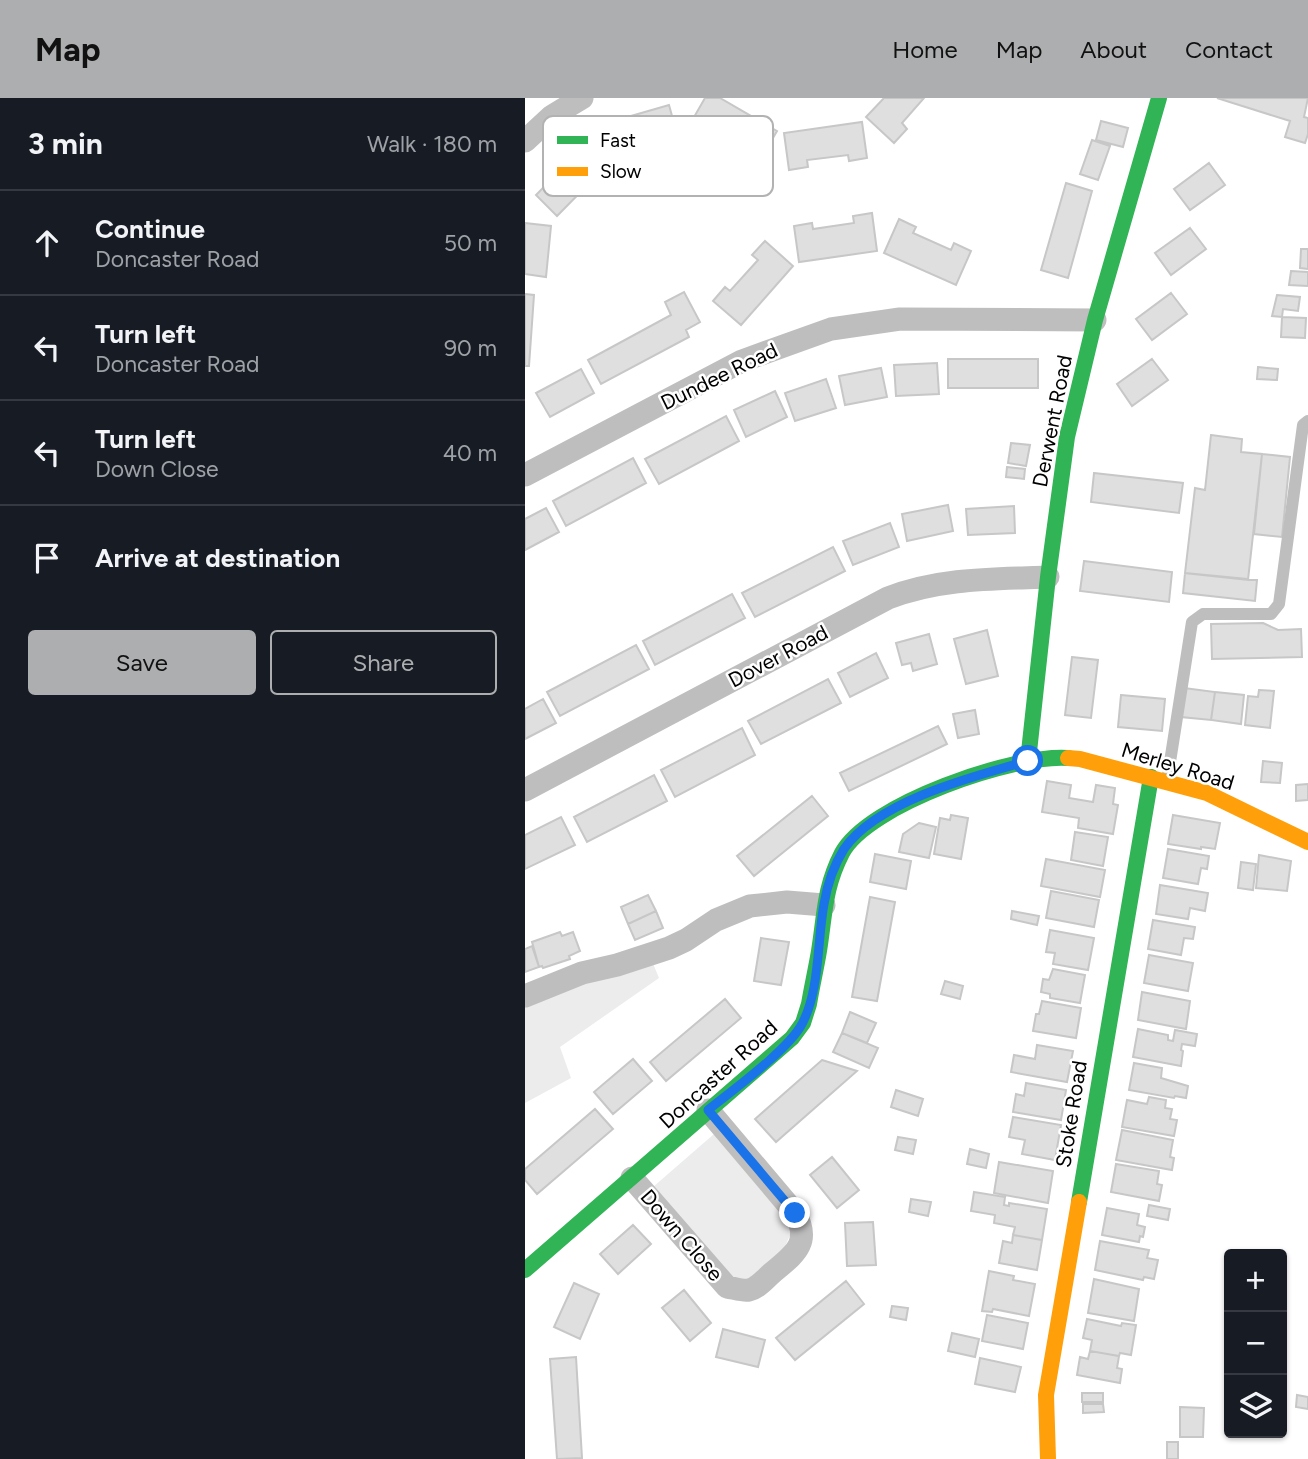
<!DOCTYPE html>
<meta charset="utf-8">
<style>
:root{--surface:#171b24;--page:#242831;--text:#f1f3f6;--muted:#9ea1a6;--line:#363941;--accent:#adaeaf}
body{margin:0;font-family:Figtree,sans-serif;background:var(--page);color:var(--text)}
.controls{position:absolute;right:21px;bottom:21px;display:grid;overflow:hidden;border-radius:7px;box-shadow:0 2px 5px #0004}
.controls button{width:63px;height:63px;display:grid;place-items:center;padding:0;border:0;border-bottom:2px solid var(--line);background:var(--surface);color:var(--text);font:35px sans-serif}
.stop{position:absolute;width:21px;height:21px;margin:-16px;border:5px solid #1a73e8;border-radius:50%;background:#fff}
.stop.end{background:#1a73e8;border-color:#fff;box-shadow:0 2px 7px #0008}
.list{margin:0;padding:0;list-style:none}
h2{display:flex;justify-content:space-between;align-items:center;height:91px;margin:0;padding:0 28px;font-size:30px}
h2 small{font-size:23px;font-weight:400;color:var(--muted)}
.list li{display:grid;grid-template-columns:46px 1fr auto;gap:21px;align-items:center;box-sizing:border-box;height:105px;padding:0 28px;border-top:2px solid var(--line)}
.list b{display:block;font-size:26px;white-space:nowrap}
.list p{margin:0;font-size:23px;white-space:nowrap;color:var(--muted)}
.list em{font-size:23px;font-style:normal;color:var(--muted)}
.actions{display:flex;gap:14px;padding:21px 28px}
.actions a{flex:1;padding:16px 0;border:2px solid var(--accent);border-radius:7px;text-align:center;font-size:24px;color:var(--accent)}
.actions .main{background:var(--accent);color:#111}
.icon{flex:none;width:38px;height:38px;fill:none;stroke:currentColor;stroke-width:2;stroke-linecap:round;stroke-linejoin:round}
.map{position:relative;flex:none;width:783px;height:1361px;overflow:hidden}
header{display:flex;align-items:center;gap:42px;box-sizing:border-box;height:98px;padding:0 35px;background:var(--accent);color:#111}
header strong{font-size:33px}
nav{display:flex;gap:38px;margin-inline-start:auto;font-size:24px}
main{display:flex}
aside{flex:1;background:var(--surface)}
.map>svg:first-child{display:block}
</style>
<header>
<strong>Map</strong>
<nav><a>Home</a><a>Map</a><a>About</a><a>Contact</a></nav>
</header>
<main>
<aside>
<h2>3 min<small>Walk · 180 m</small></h2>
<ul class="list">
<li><svg class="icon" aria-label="ahead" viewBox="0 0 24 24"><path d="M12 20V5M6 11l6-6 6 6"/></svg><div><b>Continue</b><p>Doncaster Road</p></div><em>50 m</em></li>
<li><svg class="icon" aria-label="left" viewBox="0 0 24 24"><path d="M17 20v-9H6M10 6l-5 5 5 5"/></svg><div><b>Turn left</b><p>Doncaster Road</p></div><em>90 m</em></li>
<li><svg class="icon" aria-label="left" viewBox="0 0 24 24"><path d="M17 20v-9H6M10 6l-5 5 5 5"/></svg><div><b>Turn left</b><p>Down Close</p></div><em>40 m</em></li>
<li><svg class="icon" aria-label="arrive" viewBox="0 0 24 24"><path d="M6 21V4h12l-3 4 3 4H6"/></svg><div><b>Arrive at destination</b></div></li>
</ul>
<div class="actions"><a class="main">Save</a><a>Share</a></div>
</aside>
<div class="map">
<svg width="783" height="1361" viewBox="0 0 783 1361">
<rect width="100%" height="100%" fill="#fff"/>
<path fill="#ececec" d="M127,863L134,880L35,949L46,980L0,1005V904Z
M189,1036L262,1119L265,1137L259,1151L223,1182L211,1181L198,1173L128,1089Z"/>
<path fill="#dfdfdf" stroke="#c7c7c7" stroke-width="2" d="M180,0H195L252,33L234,64L218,55L221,50L185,29L181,35L165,26Z
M359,0H399L377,25L382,31L369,45L341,19Z
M692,0H783L779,19L783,20V36L780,45L760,39L765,23Z
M144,7L152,36L106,48L99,20Z
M576,23L603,30L598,49L571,42Z
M337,24L342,60L324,63L323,57L282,62L283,69L264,72L259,35Z
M71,36L92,57L32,118L11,97Z
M567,42L585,48L573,82L555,76Z
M684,65L700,87L665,112L649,91Z
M541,85L567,93L543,180L516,172Z
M347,115L352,153L274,164L269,128L287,125L288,131L329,125L328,118Z
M374,121L391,129L388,135L426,152L429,145L446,153L431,187L359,155Z
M0,125L26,128L21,179L0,176Z
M665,130L681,151L646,177L630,155Z
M240,143L268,168L216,227L188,203L200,189L205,193L233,162L227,157Z
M776,151H783V171L775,170Z
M766,173L783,174V188L764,187Z
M159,194L175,224L161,232L164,239L76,286L63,262L146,217L140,204Z
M646,195L662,216L627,242L611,221Z
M0,196L9,197L4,268H0Z
M752,197L775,199L773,213L758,211L757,219L747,218Z
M757,219L781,220L780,240L756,239Z
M423,261H513V290H423Z
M627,261L643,282L607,308L592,286Z
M412,265L414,296L371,298L369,267Z
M733,269L753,271L752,282L732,281Z
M356,270L362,299L320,307L314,278Z
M56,271L69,295L25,319L11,295Z
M301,281L311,310L270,323L260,295Z
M250,293L262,319L221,339L209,312Z
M201,318L214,343L134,386L120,361Z
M686,337L717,341L716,354L737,356L723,482L660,475L670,390L680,392Z
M486,345L505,347L501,368L483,365Z
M737,356L765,359L757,439L729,436Z
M108,360L121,385L41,428L28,403Z
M482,369L500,371L499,381L481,379Z
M569,375L658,385L654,415L566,404Z
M423,407L428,433L382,443L377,416Z
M489,408L490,435L443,437L441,411Z
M21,410L34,434L0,452V421Z
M365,425L374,449L328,467L318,443Z
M308,449L320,473L230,519L217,495Z
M559,463L647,474L644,504L555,493Z
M660,475L732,482L730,503L658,495Z
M207,496L220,520L130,567L118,543Z
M738,525L753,532L776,531L777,559L687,561L686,526Z
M462,532L473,578L441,586L429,541Z
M404,536L412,566L388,573L386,565L377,567L371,545Z
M111,547L124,571L35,618L22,594Z
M351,555L363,580L325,599L313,575Z
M547,559L573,562L566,620L540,617Z
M303,581L316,605L236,646L223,623Z
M659,590L690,594L686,622L656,619Z
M734,592L749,593L745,630L720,627L723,598L733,599Z
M690,594L719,597L716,626L686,622Z
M596,597L640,601L637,633L593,629Z
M18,601L31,625L0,641V611Z
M450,612L454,636L433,640L428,616Z
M413,628L422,646L324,693L315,675Z
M217,630L230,657L150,699L136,672Z
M738,663L757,665L755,685L736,684Z
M129,677L142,703L62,744L49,719Z
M522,683L546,687L544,700L568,704L571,687L590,690L588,706L593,707L588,736L553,730L554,720L517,714Z
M783,686V702L771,703V687Z
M287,698L303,718L229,778L212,758Z
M426,717L443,720L436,761L409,756L415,720L425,722Z
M648,717L695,725L690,751L676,749V751L643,746Z
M36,719L50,747L0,771V737Z
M394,725L411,729L404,760L374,754L378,736Z
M550,734L583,739L578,768L546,762Z
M643,751L684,758L682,771L676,770L673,786L638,780Z
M350,756L386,763L381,791L345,784Z
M734,757L766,763L762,793L731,790Z
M521,761L580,772L575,799L516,788Z
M716,764L731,766L728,792L713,790Z
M635,787L683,795L680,813L665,810L663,821L631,816Z
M526,793L574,802L569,829L521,820Z
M123,797L131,813L103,826L96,809Z
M345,799L370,804L352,903L327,899Z
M131,813L138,830L110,842L103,826Z
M487,813L514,818L512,827L486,821Z
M628,822L670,829L668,841L659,840L656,857L623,851Z
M525,832L569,840L563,872L528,866L530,855L521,854Z
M35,834L37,838L48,834L55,853L44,858L45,861L18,870L17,868L14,869L7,844Z
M236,840L264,844L256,887L229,883Z
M7,848L14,869L0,874V851Z
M624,857L668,865L663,893L619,885Z
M528,871L560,877L555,905L525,900V896L516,894L518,881L524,882Z
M420,883L438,888L435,901L416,896Z
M617,894L665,903L661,931L613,922Z
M200,901L216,920L141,983L125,964Z
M517,903L556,910L551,940L508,933L511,916H514Z
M325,914L351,925L342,945L317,935Z
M613,931L643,937V942L648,943L650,932L672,936L670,948L657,946L656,952L658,953L656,968L608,959Z
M317,935L353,950L344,970L308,954Z
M512,947L548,953L542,984L486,974L489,957L510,961Z
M108,961L127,983L88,1016L69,994Z
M297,962L332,973L251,1044L230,1021Z
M609,965L637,970L636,980L663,988L661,1000L650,998L649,1000L604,992Z
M501,985L541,992L536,1022L488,1014L491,996L499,998Z
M371,992L398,1001L393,1018L366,1009Z
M624,999L641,1002L640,1010L647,1011L645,1021L652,1022L649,1038L597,1029L602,1002L622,1006Z
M70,1011L88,1031L12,1096L0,1082V1071Z
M488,1019L536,1027L530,1062L497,1056L500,1042L484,1039Z
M597,1032L648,1042L645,1059L649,1060L647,1072L591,1062Z
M373,1039L391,1042L388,1056L370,1052Z
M445,1051L464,1056L461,1070L442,1066Z
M307,1059L334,1092L312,1110L285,1077Z
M474,1064L528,1073L523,1105L469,1095Z
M591,1066L634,1073L632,1086L637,1087L634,1103L586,1094Z
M449,1094L480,1099L479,1107L484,1108V1105L522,1111L517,1142L488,1137L490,1129L469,1125L470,1117L446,1113Z
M386,1101L406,1104L403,1118L384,1114Z
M624,1107L645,1111L643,1122L622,1118Z
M582,1110L614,1116L612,1127L620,1129L618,1139L615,1138L614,1144L577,1137Z
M348,1124L351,1167L322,1168L320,1125Z
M108,1127L126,1146L93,1176L75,1156Z
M488,1137L517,1142L512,1172L474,1165L478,1143L487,1145Z
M575,1143L624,1152L622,1160L633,1162L629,1181L619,1179L618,1182L570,1172Z
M464,1173L489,1178L488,1182L510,1186L504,1218L468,1211L467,1214L457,1213Z
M569,1181L614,1191L609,1223L563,1215Z
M321,1183L339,1206L270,1262L251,1240Z
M49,1185L74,1196L55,1241L29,1229Z
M159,1192L186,1225L165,1243L137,1210Z
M367,1208L383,1210L381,1222L365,1219Z
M462,1217L503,1225L498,1251L457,1243Z
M562,1221L596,1228L597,1225L611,1227L606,1257L595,1255L594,1258L565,1253L567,1242L558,1240Z
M198,1231L240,1242L233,1269L191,1259Z
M427,1235L454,1241L450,1259L423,1253Z
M565,1253L594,1258L592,1270L597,1271L595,1285L552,1277L555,1259L563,1261Z
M51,1259L57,1360L32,1361L25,1261Z
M455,1260L496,1269L490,1294L450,1286Z
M557,1295H578V1304H557Z
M772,1297L783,1299V1311L771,1309Z
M558,1306H578L579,1314L558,1315Z
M655,1309L679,1310L678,1339H655Z
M642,1344H653V1361H642Z"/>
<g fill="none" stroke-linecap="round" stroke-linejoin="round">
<path stroke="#bebebe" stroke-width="12" d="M642,683L667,524L678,516H746L754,506L778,327L783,323"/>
<path stroke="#bebebe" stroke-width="23" d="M0,43L27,18L57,0
M0,377L217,263L306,231L375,221L570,222
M0,692L363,500C415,480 468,481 523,479
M0,898L57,875L92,867L144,850L161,842L191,822L225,808L262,804L299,807
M107,1080L202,1189C209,1190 217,1193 224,1192C233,1190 240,1181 247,1175C268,1157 287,1146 270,1115L183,1012"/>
<path stroke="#30b455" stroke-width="16" d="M503,663L523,479L542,339L570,222L634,0
M554,1104L626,679
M0,1172L267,940L278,925L284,906C287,888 291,871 294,853C300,816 299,790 317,755C343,706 490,656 543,660"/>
<path stroke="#ff9f0a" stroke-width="16" d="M543,660L555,661L682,695L783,744
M523,1361L521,1297L554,1104"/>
</g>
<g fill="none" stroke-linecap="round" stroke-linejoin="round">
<path stroke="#1a73e8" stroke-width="9" d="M270,1115L183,1012C208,992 263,952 277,926C295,892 292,844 299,806C302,788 309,767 319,751C352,703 449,678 503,663"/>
</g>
<g text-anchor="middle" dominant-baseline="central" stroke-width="5" stroke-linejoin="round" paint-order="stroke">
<g font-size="21" fill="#000" stroke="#fff">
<text transform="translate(194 278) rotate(-26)">Dundee Road</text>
<text transform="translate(527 323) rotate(-79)">Derwent Road</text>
<text transform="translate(253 558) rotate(-28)">Dover Road</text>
<text transform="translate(653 668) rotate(17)">Merley Road</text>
<text transform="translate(193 976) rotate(-42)">Doncaster Road</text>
<text transform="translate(546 1016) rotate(-81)">Stoke Road</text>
<text transform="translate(157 1137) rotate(49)">Down Close</text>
</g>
</g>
<rect x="18" y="18" width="230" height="80" rx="10" fill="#fff" stroke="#b2b2b2" stroke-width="2"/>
<rect x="32" y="38" width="31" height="8" fill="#30b455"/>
<rect x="32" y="69" width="31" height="9" fill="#ff9f0a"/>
<g font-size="19" fill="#000">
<text x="75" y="49">Fast</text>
<text x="75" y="80">Slow</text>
</g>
</svg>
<div class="controls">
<button>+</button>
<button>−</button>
<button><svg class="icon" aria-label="layers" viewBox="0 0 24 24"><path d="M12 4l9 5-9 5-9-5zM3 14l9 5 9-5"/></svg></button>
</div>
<div class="stop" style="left:503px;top:663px"></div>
<div class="stop end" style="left:270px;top:1115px"></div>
</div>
</main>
